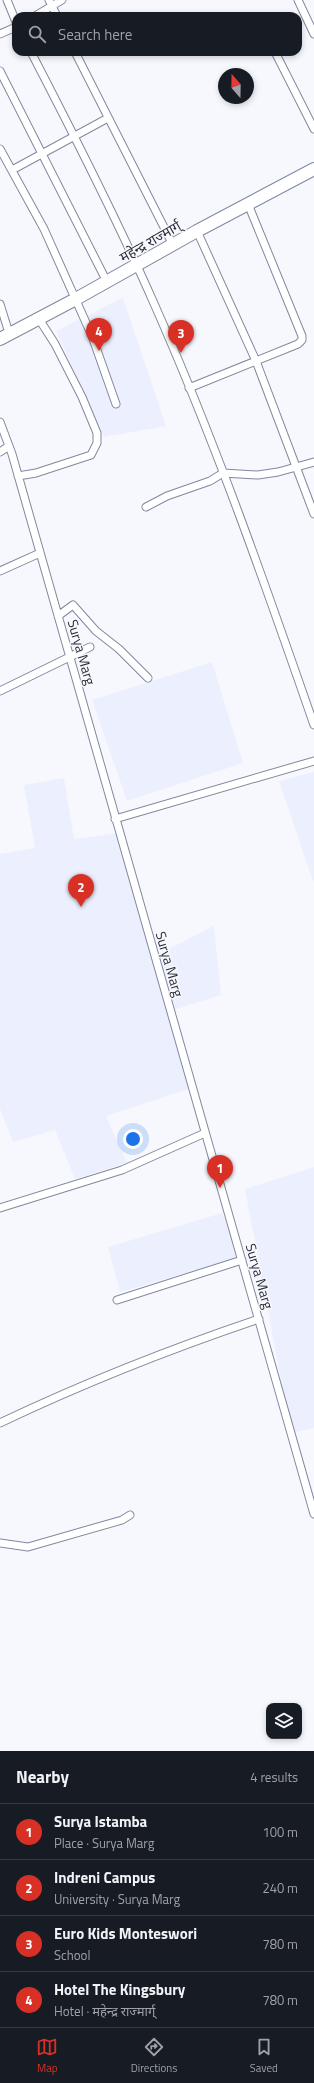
<!DOCTYPE html>
<meta charset="utf-8">
<style>
:root{--surface:#171b24;--page:#242831;--text:#f1f3f6;--muted:#9ea1a6;--line:#363941;--accent:#d93025}
body{margin:0;font-family:"Titillium Web","Noto Sans Devanagari",sans-serif;background:var(--page);color:var(--text)}
.controls{position:absolute;right:12px;bottom:12px;display:grid;overflow:hidden;border-radius:8px;box-shadow:0 2px 6px #0003}
.controls button{width:36px;height:36px;display:grid;place-items:center;padding:0;border:0;border-bottom:1px solid var(--line);background:var(--surface);color:var(--text);font:20px sans-serif}
.compass{position:absolute;left:218px;top:68px;width:36px;height:36px;border-radius:50%;background:var(--surface);box-shadow:0 2px 6px #0003;rotate:340deg}
.you{position:absolute;left:133px;top:1139px;width:14px;height:14px;margin:-10px;border:3px solid #fff;border-radius:50%;background:#1a73e8;box-shadow:0 0 0 6px #1a73e833}
.badge{display:grid;place-items:center;width:26px;height:26px;border-radius:50%;background:var(--accent);color:#fff;font-size:13px;font-weight:700}
.pin{position:absolute;translate:-50% -33px;filter:drop-shadow(0 1px 2px #0008)}
.pin::after{content:'';position:absolute;top:21px;width:14px;height:12px;background:inherit;clip-path:polygon(0 0,100% 0,50% 100%)}
.list{margin:0;padding:0;list-style:none}
h2{display:flex;justify-content:space-between;align-items:center;height:52px;margin:0;padding:0 16px;font-size:17px}
h2 small{font-size:13px;font-weight:400;color:var(--muted)}
.list li{display:grid;grid-template-columns:26px 1fr auto;gap:12px;align-items:center;box-sizing:border-box;height:56px;padding:0 16px;border-top:1px solid var(--line)}
.list b{display:block;font-size:15px;white-space:nowrap}
.list p{margin:0;font-size:13px;white-space:nowrap;color:var(--muted)}
.list em{font-size:13px;font-style:normal;color:var(--muted)}
.icon{flex:none;width:22px;height:22px;fill:none;stroke:currentColor;stroke-width:2;stroke-linecap:round;stroke-linejoin:round}
.map{position:relative;flex:none;width:314px;height:1751px;overflow:hidden}
.search{position:absolute;background:var(--surface);box-shadow:0 2px 6px #0003;left:12px;right:12px;top:12px;height:44px;display:flex;align-items:center;gap:10px;box-sizing:border-box;padding:0 14px;border-radius:12px;color:var(--muted);font-size:15px}
.sheet{height:276px;background:var(--surface)}
nav{display:flex;justify-content:space-around;align-items:center;box-sizing:border-box;height:56px;border-top:1px solid var(--line);background:var(--surface);font-size:11px;color:var(--muted)}
nav a{display:grid;justify-items:center;gap:2px}
nav .on{color:var(--accent)}
.map>svg:first-child{display:block}
</style>
<div class="map">
<svg width="314" height="1751" viewBox="0 0 314 1751">
<rect width="100%" height="100%" fill="#f7f8fe"/>
<path fill="#ecf0fe" d="M123,298L166,426L104,437L56,331Z
M212,662L243,763L127,801L92,700Z
M314,772V884L279,781Z
M64,778L74,839L119,833L155,956L214,926L221,995L170,1011L192,1088L106,1116L127,1163L75,1179L55,1130L13,1142L0,1109V854L35,848L24,785Z
M314,1167V1428L291,1433L245,1189Z
M222,1213L241,1257L120,1292L108,1247Z"/>
<g fill="none" stroke-linecap="round" stroke-linejoin="round">
<defs>
<path id="street" d="M7,0L16,22
M49,0L57,16
M298,0L314,34
M35,16L62,0
M0,34L16,27
M31,52C73,133 115,215 152,299C214,438 264,581 314,725
M75,52L173,245
M275,52L314,129
M0,71L107,282
M0,149L44,229L92,336L116,404
M12,170L108,118
M197,231L256,361L314,514
M0,304L9,333
M189,388L298,344L302,340V336L248,204
M0,422L12,454L314,1514
M0,452L9,446
M18,476L36,473L91,455L97,443V433L82,397L55,344L39,319
M146,507L167,496L210,481L223,473L258,475L278,472L314,462
M0,571L40,553
M58,616L73,605L96,631L119,649L148,678
M0,691L90,647
M115,819L314,761
M0,1208L122,1170L205,1133
M117,1300L242,1260
M0,1423C84,1383 170,1349 259,1319
M0,1543L28,1547L122,1520L130,1515"/>
<path id="highway" d="M0,339L74,300L197,231L314,169"/>
</defs>
<use href="#street" stroke="#81889f" stroke-width="9"/>
<use href="#highway" stroke="#81889f" stroke-width="14"/>
<use href="#street" stroke="#fff" stroke-width="7"/>
<use href="#highway" stroke="#fff" stroke-width="12"/>
</g>
<g text-anchor="middle" dominant-baseline="central" stroke-width="3" stroke-linejoin="round" paint-order="stroke">
<g font-size="14" fill="#292c35" stroke="#f7f8fe">
<text transform="translate(150 241) rotate(-30)">महेन्द्र राज्मार्ग्</text>
<text transform="translate(82 652) rotate(74)">Surya Marg</text>
<text transform="translate(170 964) rotate(74)">Surya Marg</text>
<text transform="translate(260 1276) rotate(74)">Surya Marg</text>
</g>
</g>
</svg>
<div class="controls">
<button><svg class="icon" aria-label="layers" viewBox="0 0 24 24"><path d="M12 4l9 5-9 5-9-5zM3 14l9 5 9-5"/></svg></button>
</div>
<svg class="compass" viewBox="-18 -18 36 36"><path d="M0-13l5 13h-10z" fill="#e53935"/><path d="M0 13l5-13h-10z" fill="#9ea1a6"/></svg>
<div class="you"></div>
<div class="pin badge" style="left:220px;top:1188px">1</div>
<div class="pin badge" style="left:81px;top:907px">2</div>
<div class="pin badge" style="left:181px;top:353px">3</div>
<div class="pin badge" style="left:99px;top:351px">4</div>
<div class="search"><svg class="icon" aria-label="search" viewBox="0 0 24 24"><circle cx="10" cy="10" r="6"/><path d="M15 15l6 6"/></svg>Search here</div>
</div>
<section class="sheet">
<h2>Nearby<small>4 results</small></h2>
<ul class="list">
<li><span class="badge">1</span><div><b>Surya Istamba</b><p>Place · Surya Marg</p></div><em>100 m</em></li>
<li><span class="badge">2</span><div><b>Indreni Campus</b><p>University · Surya Marg</p></div><em>240 m</em></li>
<li><span class="badge">3</span><div><b>Euro Kids Monteswori</b><p>School</p></div><em>780 m</em></li>
<li><span class="badge">4</span><div><b>Hotel The Kingsbury</b><p>Hotel · महेन्द्र राज्मार्ग्</p></div><em>780 m</em></li>
</ul>
</section>
<nav>
<a class="on"><svg class="icon" aria-label="map" viewBox="0 0 24 24"><path d="M3 6l6-2 6 2 6-2v14l-6 2-6-2-6 2zM9 4v14M15 6v14"/></svg>Map</a>
<a><svg class="icon" aria-label="directions" viewBox="0 0 24 24"><path d="M12 3l9 9-9 9-9-9zM9 14v-3h6M13 9l2 2-2 2"/></svg>Directions</a>
<a><svg class="icon" aria-label="saved" viewBox="0 0 24 24"><path d="M7 4h10v16l-5-4-5 4z"/></svg>Saved</a>
</nav>
